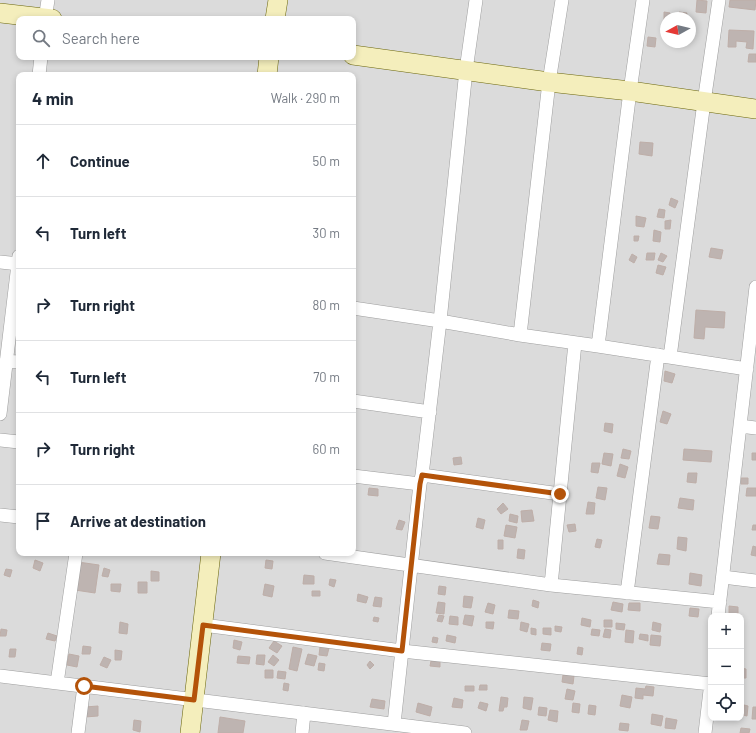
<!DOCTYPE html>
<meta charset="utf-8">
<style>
:root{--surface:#fff;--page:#f6f6f7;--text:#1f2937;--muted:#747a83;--line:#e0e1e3}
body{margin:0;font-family:Barlow,sans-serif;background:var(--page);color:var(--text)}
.controls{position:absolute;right:12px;bottom:12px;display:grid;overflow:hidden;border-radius:8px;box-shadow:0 2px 6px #0003}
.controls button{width:36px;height:36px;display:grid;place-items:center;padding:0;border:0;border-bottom:1px solid var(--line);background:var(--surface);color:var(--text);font:20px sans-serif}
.compass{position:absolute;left:660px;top:12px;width:36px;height:36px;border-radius:50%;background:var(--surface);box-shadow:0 2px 6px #0003;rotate:262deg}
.stop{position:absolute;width:12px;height:12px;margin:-9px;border:3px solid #b45309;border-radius:50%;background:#fff}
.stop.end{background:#b45309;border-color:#fff;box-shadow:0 1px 4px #0008}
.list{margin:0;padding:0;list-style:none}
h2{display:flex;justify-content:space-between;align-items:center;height:52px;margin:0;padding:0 16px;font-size:17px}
h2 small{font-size:13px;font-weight:400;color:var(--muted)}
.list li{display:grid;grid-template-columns:26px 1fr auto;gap:12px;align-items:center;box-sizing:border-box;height:72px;padding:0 16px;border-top:1px solid var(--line)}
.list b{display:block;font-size:15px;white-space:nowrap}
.list em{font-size:13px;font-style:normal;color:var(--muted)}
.icon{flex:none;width:22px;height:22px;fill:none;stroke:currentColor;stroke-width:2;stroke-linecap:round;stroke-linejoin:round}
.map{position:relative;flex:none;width:756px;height:733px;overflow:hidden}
.search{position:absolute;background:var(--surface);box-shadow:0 2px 6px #0003;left:16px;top:16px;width:340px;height:44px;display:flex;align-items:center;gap:10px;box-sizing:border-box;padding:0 14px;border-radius:8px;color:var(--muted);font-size:15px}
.panel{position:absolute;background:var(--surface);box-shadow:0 2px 6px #0003;left:16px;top:72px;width:340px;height:484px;border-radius:8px}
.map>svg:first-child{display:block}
</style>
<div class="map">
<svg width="756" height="733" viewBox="0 0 756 733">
<rect width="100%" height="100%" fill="#eee9e4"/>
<path fill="#dbdbdb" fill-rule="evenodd" d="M0,0H756V733H0ZM666,18H690V42H666ZM19,19H353V57H19ZM19,75H353V553H19ZM711,616H741V718H711Z"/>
<path fill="#beb4b1" stroke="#beaea8" d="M697,0L707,1L706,13L696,12Z
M730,0H756L755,10L729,7Z
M664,12L670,13L669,18H666V21H664Z
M679,12L687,13L686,18H678Z
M729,30L754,31L753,49L746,48L747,42L736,41V47H728Z
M648,37L656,38L655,47L647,46Z
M749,54H756V62H748Z
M640,142L653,143L652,156L639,154Z
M671,198L678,201L675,208L669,205Z
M659,209L665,210L664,218L657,217Z
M636,216L646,218L644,227L636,226Z
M671,220L670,229H665V221Z
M654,230L661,232L660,242L653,241Z
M634,236H639L638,241H634Z
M711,248L723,250L721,259L709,257Z
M647,253H655L654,260H646Z
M661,253L667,256L663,262L658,260Z
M632,254L637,257L634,263L629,260Z
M658,265L666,267L663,275L656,273Z
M696,310L725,312L724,328L705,327L704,339L694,338Z
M665,371L675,374L672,383L664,381Z
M663,411L671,414L667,424L660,422Z
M605,423L613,424L612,433L604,431Z
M623,449L631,451L629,459L621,458Z
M684,449L712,451L711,462L683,460Z
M604,453L613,454L611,466L602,464Z
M752,453H756V460H752Z
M461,457L462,464L454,465L453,458Z
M592,463H600L598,473L591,472Z
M620,464L628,467L625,478L617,476Z
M688,473H697L696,483L687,482Z
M741,478H748V484H741Z
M598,487L607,488L605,500L596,498Z
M369,488L378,489V496L368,495Z
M747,488H756V496H746Z
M680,498L694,500L693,510L678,508Z
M588,502L595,503L594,514H586Z
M503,503L508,509L501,514L497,509Z
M532,510L534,521L522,522L521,511Z
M510,514L518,516L517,523L509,521Z
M651,516L660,517L658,529L649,528Z
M478,518L485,520L483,529L476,527Z
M399,520L405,522L402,530L396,529Z
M575,524L576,531L569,532L567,525Z
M506,525L517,527L515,538L504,536Z
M753,525H756V530H752Z
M678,537L687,538L686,551L677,549Z
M597,539L602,540L600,548L595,547Z
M498,540H503V549H498Z
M753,546L756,547V556L751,555Z
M518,549L525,550L524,559L517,558Z
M659,554L670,555L669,565L657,564Z
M35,560L43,563L40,571L33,568Z
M266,560L273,561L272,569L265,568Z
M78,562L99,565L95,593L75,590Z
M104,568L110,570L108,577L102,576Z
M6,569L12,570L10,577L4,575Z
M151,571L159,572V581H151Z
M690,573L702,575L701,586L689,584Z
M304,575L314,576V584H303Z
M330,579L336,580L334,587L329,585Z
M138,582H147V593H138Z
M111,584H121L120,592L111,591Z
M265,584L274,586L272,597L263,595Z
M439,586L446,587L445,595L438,594Z
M312,591H320V596H312Z
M358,594L368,597L366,603L357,601Z
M464,596L473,597L471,608L463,607Z
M375,597L382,598L381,607L373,606Z
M533,600L539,602L538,608L532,606Z
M438,602L445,603L444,614L436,613Z
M613,602L623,604L622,612L611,610Z
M488,603L495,605L493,614L485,612Z
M629,603H640V611L628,610Z
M729,606L738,607V616H729Z
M690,608L699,609L698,617L689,616Z
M509,610L519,611L518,619L508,618Z
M439,615L444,616L442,622L437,621Z
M465,615L474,616L472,626L463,624Z
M450,616L458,617V625L449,624Z
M374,617L379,618L378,622L373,621Z
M582,618L591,620L590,627L581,625Z
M604,620H612V627H604Z
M120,622L128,624L127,634L119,633Z
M486,622H494L493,629L486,628Z
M521,622L529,624L527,632L520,630Z
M653,622L661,624L660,632L652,630Z
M616,623L625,624L624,630L616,629Z
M555,626L562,627L561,632L555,631Z
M531,628L536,629V635L531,634Z
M543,628H551V635L543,634Z
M1,629L7,630L6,636H0Z
M592,629L600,630L599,636L591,635Z
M605,629L611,630L610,638L603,637Z
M626,630L634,631L633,643L625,642Z
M48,633L57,636L55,641L46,639Z
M640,634L648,635V641L639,639Z
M447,635L456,637L455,643L446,641Z
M651,635L661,636L660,646L650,645Z
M433,637L438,638L437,643L432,642Z
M234,640L242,642L240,650L233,648Z
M274,641L282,646L277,653L269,648Z
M542,643L551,644L550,651L541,650Z
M83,646L91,647L90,654H82Z
M293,647L302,649L297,671L289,669Z
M320,647L329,648L327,656L319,655Z
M578,647L583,648L582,655L577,654Z
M10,649H16L15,657H9Z
M115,650L122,651L121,660H115Z
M69,654L79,656L77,667L67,665Z
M308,654L317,656L314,666L305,664Z
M257,655H265L264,665L256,664Z
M273,655L279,660L274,666L268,662Z
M238,656L250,657L249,664L237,663Z
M104,657L111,660L107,668L100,665Z
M370,661L374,665L370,669L367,665Z
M431,661L440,662V667L430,666Z
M319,663L325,664L324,671L318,670Z
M741,668L746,669V678H741Z
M265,670H273V678H265Z
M278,671L286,672L285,679L277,678Z
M563,675L574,676L573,684L562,682Z
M284,683L289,684L288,691L283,690Z
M480,685H487V690H479Z
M465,686H474V691H465Z
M646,686L654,687L653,696L643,695V699L635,698L636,688L645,689Z
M567,689L575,691L573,700L565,699Z
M622,695L632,697L630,708L620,706Z
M501,697L508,698L507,707H504L503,711H499Z
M524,697L533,698L531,710L523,708Z
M454,698L463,700L462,708L452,707Z
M372,699L385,701L384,709L370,707Z
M480,702L488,704L486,711L478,708Z
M418,703L432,707L430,716L416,712Z
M573,703L580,704L579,713L572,712Z
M589,705L596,706L595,715L588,714Z
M744,705L748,706L747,716L743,715Z
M98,706V716L85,717V707Z
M539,707L547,708L546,716L538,715Z
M753,707H756V719H752Z
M550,710L558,711L557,722L548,720Z
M652,714L663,716L661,726L651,724Z
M220,717L245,721L243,733H218Z
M666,718L677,720L675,729L665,728Z
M134,720L141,721L140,732L133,730Z
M522,720L529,721L527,730H520Z
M620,723L629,724L628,731L619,730Z
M741,728L750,729L749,733H740Z"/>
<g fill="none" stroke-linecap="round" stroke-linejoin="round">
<defs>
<path id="street" d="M45,19L48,0
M39,75L41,57
M0,262L19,264
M353,308L440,321L520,335L598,346L747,369
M520,335L549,82L562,0
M598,346L630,91L643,0
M670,357L704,102L719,0
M6,361L19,362
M353,401L430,412
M0,414L19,256
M740,426L756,428
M0,440L19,442
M422,475L560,494
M353,476L420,484
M0,515L19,517
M325,553L551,585L720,602
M723,577L756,581
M551,585L575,343
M627,593L658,355
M718,616L756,287
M203,625L402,651L711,684
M0,676L465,733
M57,683L76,553
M394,724L420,484L422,475L440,321L466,70L476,0
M78,733L84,686
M302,733L304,713
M705,733L711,682"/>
<path id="secondary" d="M0,13L52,19
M275,19L278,0
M353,55L549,82L630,91L756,109
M267,75L269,57
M190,733L211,553"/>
</defs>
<use href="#street" stroke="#9e9e9e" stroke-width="14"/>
<use href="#secondary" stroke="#6b670e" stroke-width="20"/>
<use href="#street" stroke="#fff" stroke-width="13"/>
<use href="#secondary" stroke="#f4eebc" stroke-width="19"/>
</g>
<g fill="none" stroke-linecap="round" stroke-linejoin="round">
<path stroke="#b45309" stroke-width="5" d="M84,686L194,700L203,625L402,651L420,484L422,475L560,494"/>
</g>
</svg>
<div class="controls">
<button>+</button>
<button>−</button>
<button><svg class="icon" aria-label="locate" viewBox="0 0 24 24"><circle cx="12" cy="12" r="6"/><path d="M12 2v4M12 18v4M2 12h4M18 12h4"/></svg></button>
</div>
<svg class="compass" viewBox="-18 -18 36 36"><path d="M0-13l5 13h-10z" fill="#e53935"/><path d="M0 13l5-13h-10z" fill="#747a83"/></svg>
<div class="stop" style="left:84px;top:686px"></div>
<div class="stop end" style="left:560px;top:494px"></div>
<div class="search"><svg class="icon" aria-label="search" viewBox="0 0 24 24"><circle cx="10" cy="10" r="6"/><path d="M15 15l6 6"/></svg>Search here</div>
<section class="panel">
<h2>4 min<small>Walk · 290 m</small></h2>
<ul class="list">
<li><svg class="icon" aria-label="ahead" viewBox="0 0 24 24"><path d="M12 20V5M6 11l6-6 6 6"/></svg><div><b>Continue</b></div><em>50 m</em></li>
<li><svg class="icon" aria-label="left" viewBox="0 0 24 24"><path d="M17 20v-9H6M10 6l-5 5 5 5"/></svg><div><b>Turn left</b></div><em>30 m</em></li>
<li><svg class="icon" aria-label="right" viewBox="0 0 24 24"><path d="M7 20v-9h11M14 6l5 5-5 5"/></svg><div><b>Turn right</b></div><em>80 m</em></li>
<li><svg class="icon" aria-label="left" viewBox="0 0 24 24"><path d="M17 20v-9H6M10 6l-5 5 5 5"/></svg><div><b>Turn left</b></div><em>70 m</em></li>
<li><svg class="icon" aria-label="right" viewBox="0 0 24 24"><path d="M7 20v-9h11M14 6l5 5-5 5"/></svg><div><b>Turn right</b></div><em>60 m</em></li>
<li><svg class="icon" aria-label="arrive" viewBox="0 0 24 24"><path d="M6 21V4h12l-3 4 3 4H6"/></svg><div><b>Arrive at destination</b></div></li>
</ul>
</section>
</div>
